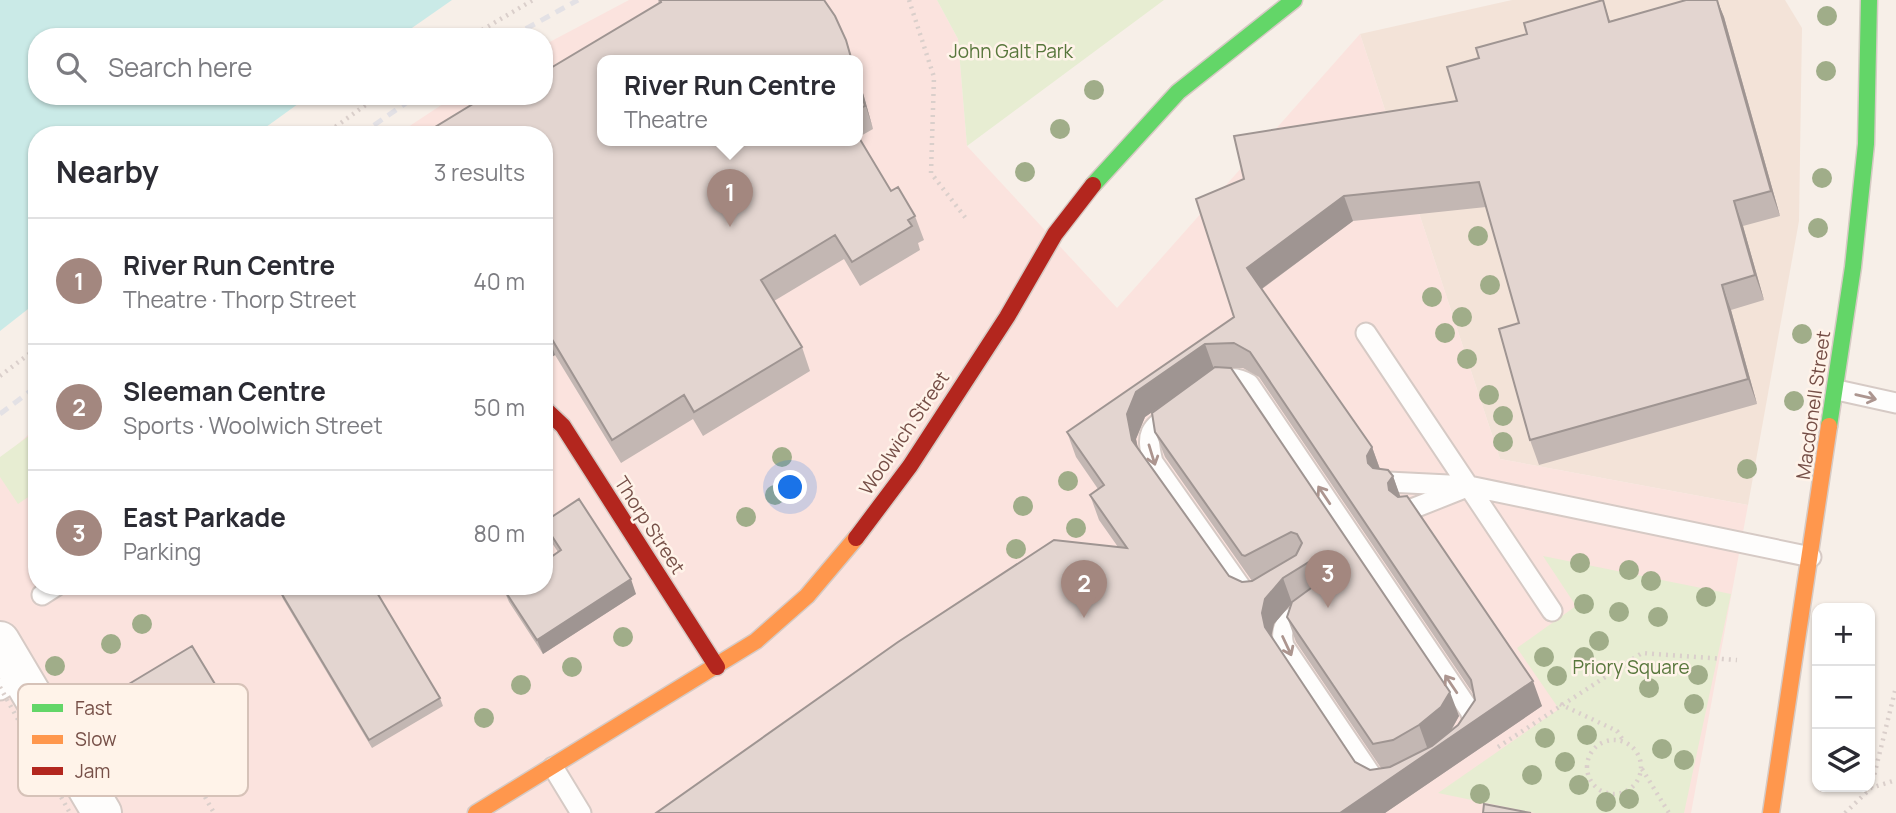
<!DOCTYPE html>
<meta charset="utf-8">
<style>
:root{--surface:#fff;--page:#f2f2f3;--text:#2b2b33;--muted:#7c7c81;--line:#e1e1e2;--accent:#a3877f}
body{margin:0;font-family:Manrope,sans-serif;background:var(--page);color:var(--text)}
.controls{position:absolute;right:21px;bottom:21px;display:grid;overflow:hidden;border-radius:14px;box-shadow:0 2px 5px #0004}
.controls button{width:63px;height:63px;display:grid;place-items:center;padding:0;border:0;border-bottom:2px solid var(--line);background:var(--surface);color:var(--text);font:35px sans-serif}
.you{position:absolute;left:791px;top:488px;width:24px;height:24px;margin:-18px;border:5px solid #fff;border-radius:50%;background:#1a73e8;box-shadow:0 0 0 10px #1a73e833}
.badge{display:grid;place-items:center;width:46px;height:46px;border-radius:50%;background:var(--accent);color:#fff;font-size:23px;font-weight:700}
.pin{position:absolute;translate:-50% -58px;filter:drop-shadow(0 2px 4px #0008)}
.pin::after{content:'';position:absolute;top:37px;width:24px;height:21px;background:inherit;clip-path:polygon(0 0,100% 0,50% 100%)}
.popup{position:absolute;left:597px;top:55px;width:266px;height:91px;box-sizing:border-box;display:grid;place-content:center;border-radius:14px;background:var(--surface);filter:drop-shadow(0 2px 5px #0005);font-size:23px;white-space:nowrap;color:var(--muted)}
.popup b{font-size:26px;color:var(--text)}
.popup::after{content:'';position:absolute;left:50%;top:100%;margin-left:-14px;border:14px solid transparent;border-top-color:var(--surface)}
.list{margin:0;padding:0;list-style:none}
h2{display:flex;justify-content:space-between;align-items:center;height:91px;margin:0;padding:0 28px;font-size:30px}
h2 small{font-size:23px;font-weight:400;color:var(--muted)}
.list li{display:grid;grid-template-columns:46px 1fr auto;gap:21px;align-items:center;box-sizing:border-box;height:126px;padding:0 28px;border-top:2px solid var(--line)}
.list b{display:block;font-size:26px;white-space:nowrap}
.list p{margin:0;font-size:23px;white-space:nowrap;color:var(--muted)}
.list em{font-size:23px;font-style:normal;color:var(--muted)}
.icon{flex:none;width:38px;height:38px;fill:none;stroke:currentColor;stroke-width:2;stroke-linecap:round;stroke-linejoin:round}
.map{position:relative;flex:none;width:1896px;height:813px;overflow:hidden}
.search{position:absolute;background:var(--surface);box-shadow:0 2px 5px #0004;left:28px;top:28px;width:525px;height:77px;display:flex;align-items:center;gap:18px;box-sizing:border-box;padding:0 24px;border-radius:28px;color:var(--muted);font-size:26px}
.panel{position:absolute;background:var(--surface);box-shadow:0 2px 5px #0004;left:28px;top:126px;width:525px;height:469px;border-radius:28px}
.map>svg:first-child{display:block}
</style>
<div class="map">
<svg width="1896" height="813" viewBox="0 0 1896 813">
<rect width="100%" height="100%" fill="#f7efe8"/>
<path fill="#f3e3d8" d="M1512,0H1785L1802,28L1799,221L1748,505L1500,459L1360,34Z"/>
<path fill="#fbe3de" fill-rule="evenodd" d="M629,0H937L958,39L967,146L1117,308L1360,34L1500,459L1748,505L1691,813H0V460L37,427V586H544V135H396L455,96H544V45ZM602,61H858V141H602Z"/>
<path fill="#e7edd2" d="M937,0H1164L967,146L958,39Z
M37,430V491L18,504L0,477V457Z
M1543,556L1731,594L1684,813H1535L1438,793L1559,709L1517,648L1576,606Z"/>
<path fill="#caeae7" d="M0,0H452L399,37H37V96H309L255,135H37V302L0,331Z"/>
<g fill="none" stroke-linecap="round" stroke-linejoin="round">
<defs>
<path id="lane" d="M1366,333L1552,611
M1214,384C1225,376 1238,377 1249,384L1470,711L1473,720L1467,733
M1837,390L1896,403
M1175,411C1150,429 1145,431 1153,462L1243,590L1254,595
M1388,482L1469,486L1811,557
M1409,510L1462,489
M42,595L56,586
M1308,607C1291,619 1278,622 1284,646L1374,779L1386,783
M0,690L22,677
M553,767L581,813"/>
<path id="street" d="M0,641L102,813"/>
<path id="fast" d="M1093,185L1178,92L1294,0
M1829,426L1853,267L1866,144L1869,0"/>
<path id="slow" d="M476,813L756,641L807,596L856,538
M1771,813L1829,426"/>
<path id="jam" d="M544,408L563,426L717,667
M856,538L910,466L1007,317L1055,234L1093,185"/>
</defs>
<use href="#lane" stroke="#d6cac5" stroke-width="23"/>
<use href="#street" stroke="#d6cac5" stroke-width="42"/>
<use href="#fast" stroke="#d6cac4" stroke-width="19"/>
<use href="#slow" stroke="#d6cac4" stroke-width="19"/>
<use href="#jam" stroke="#d6cac4" stroke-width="19"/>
<path stroke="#dacfcb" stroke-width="4.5" stroke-dasharray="2 5" stroke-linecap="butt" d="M909,0L934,77L931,173L968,221
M470,37L533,0
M324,135L378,96
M0,376L37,348
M1560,704L1617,731L1623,740
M1587 767a27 27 0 1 1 54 0a27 27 0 1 1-54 0Z
M1498,747L1642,653L1737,660
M1642,769L1669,813
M1871,788L1896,687
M205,797L214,813
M1845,813L1871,788L1896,780"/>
<use href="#lane" stroke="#fefdfc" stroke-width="19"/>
<use href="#street" stroke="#fefdfc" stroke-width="38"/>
<use href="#fast" stroke="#63d668" stroke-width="16"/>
<use href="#slow" stroke="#ff974d" stroke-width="16"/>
<use href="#jam" stroke="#b3261e" stroke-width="16"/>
<path stroke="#e3e1e5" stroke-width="5" stroke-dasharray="10 7" stroke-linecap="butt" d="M511,37L578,0
M360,135L416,96
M0,414L37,386"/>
<path stroke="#dacfcb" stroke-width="4.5" stroke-dasharray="2 5" stroke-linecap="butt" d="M0,687L70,813"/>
</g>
<g fill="#a0ad89">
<circle cx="1827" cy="16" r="10"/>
<circle cx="1826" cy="71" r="10"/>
<circle cx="1094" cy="90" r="10"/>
<circle cx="1060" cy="129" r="10"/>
<circle cx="1025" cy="172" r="10"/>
<circle cx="1822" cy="178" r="10"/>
<circle cx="1818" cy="228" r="10"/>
<circle cx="1478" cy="236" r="10"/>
<circle cx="1490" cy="285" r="10"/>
<circle cx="1432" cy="297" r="10"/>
<circle cx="1462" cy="317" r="10"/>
<circle cx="1445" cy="333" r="10"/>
<circle cx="1802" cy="334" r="10"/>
<circle cx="1467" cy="359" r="10"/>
<circle cx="1489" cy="395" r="10"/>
<circle cx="1794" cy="401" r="10"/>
<circle cx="1503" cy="416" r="10"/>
<circle cx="1503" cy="442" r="10"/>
<circle cx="782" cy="457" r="10"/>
<circle cx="1747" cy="469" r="10"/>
<circle cx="1068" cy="481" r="10"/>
<circle cx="775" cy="495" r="10"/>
<circle cx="1023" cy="506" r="10"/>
<circle cx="746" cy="517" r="10"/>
<circle cx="1076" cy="528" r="10"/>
<circle cx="1016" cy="549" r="10"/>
<circle cx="1580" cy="563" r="10"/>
<circle cx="1629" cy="570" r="10"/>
<circle cx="1651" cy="581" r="10"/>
<circle cx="1706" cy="597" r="10"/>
<circle cx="1584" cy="604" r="10"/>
<circle cx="1619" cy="612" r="10"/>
<circle cx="1658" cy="617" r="10"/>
<circle cx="142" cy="624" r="10"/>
<circle cx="623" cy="637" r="10"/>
<circle cx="1599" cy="641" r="10"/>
<circle cx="111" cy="644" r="10"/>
<circle cx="1544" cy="657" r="10"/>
<circle cx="1584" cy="657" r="10"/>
<circle cx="55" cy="666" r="10"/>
<circle cx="572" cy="667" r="10"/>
<circle cx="1698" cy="675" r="10"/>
<circle cx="1557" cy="676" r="10"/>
<circle cx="521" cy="685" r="10"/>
<circle cx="1649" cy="688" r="10"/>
<circle cx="1694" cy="704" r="10"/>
<circle cx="484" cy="718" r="10"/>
<circle cx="1587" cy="735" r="10"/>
<circle cx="1545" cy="738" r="10"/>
<circle cx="1662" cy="749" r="10"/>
<circle cx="1684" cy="760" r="10"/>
<circle cx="1565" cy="762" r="10"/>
<circle cx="1532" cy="775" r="10"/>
<circle cx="1579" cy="785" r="10"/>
<circle cx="1480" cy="794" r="10"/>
<circle cx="1629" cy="799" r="10"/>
<circle cx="1606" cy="802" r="10"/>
</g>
<path fill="#c3b7b3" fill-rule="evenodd" d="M658,0H824L846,40L853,61H602L858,141V75L873,129L859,137L891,191L915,216L924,240L918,243L920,250L860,286L844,259L774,301L802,347L810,371L703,436L693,419L621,463L555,355L547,360H544V96L659,4Z
M1603,0L1610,21L1686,0H1717L1724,17L1780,216L1743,226L1764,300L1731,310L1757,404L1539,465L1530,440L1519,323L1486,207L1353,221L1262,289L1372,447L1380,469L1393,476L1400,497L1542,706L1385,813L1118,547L1099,520L1090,495L1098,489L1076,457L1067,432L1234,317L1196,199L1457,101L1479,58L1527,34ZM1230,368H1243L1259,377L1474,695L1475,700L1458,725L1451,731L1459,716ZM1178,394L1155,432L1165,457L1252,581L1242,582L1229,576L1138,448L1136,439L1145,417ZM1292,603L1287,617L1296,642L1381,768L1370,770L1355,762L1271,637L1274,624Z
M544,522L636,594L543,654L509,602L503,588L558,552L548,537L544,526Z
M280,591L440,698L443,706L372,748L283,599Z
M89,708L230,709L238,729L134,790L97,728Z"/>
<path fill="#9f9592" d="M1717,0L1724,17L1780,216L1771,191Z
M858,75L873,129L858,81Z
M1344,196L1353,221L1256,293L1247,268Z
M1734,201L1743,226L1764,300L1755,275Z
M1722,285L1731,310L1757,404L1748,379Z
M547,331L555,355L547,360L544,354V333Z
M1205,344L1214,369L1145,417L1136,439L1141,464L1132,440L1127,414L1136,392Z
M1372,447L1381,472L1376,481L1368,463L1367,456Z
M1393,476L1402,501L1389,490L1388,483Z
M1283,578L1292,603L1274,624L1271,638L1265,627L1262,613L1265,599Z
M631,579L636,594L543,654L537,640Z
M1533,681L1542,706L1385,813H1340Z
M1450,692L1459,716L1450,732L1428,750L1419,725Z"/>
<path fill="#e3d5d0" stroke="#9f9592" stroke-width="2" fill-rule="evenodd" d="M660,0H824L835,16L846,40L852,61H602V141H858V136L891,191L898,187L915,216L908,220L912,226L852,262L835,235L761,280L802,347L694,412L684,395L612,440L547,331L544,333V135H422L486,96H544V72L661,2Z
M1603,0L1609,22L1686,0H1717L1771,191L1734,201L1755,275L1722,285L1748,379L1530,440L1499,329L1519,323L1479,182L1344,196L1247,268L1372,447L1367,456L1368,463L1373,468L1388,470L1393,476L1388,483L1389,490L1398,497L1407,496L1533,681L1340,813H656L898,642L1054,540L1127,548L1090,495L1104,485L1067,432L1234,317L1196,199L1244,179L1234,136L1457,101L1447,67L1479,58L1476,48L1527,34L1524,23ZM1234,343L1250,352L1471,680L1475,700L1458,725L1432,746L1390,767L1370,770L1355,762L1265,627L1262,613L1265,599L1283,578L1309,562L1321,568L1322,580L1292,602L1287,617L1373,744L1393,740L1419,725L1441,707L1450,692L1231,368L1215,367L1152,413L1155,432L1242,555L1245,556L1291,532L1297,534L1302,543L1296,555L1252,581L1242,582L1229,576L1132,440L1127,414L1136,392L1205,344Z
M858,81L865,106L858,109Z
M579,499L631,579L537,640L503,588L506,586H544V562L561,550L544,524V522Z
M288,586H373L440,698L369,740L280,591Z
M192,646L230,709L127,770L89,708Z
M1484,804L1531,813H1483Z"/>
<defs><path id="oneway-shaft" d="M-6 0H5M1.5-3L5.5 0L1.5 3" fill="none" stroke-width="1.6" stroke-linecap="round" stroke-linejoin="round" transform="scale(1.75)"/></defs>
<g stroke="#ac958f">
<use href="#oneway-shaft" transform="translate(1866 397) rotate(13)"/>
<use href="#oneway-shaft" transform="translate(1152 455) rotate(73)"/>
<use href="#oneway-shaft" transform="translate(1324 495) rotate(-124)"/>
<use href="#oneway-shaft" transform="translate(1287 646) rotate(65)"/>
<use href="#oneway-shaft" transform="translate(1451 684) rotate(-124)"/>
</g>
<g text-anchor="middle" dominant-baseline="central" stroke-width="5" stroke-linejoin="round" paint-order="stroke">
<g font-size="19" fill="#58773c" stroke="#fff3e9">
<text x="1011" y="51">John Galt Park</text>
<text x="1631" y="667">Priory Square</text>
</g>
<g font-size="19" fill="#764f47" stroke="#fff3e9">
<text transform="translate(1813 405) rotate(-82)">Macdonell Street</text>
<text transform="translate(904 433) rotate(-56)">Woolwich Street</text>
<text transform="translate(650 525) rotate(57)">Thorp Street</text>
</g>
</g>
<rect x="18" y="684" width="230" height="112" rx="10" fill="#fff3e9" stroke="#d6c2b8" stroke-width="2"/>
<rect x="32" y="704" width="31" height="8" fill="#63d668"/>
<rect x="32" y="735" width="31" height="9" fill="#ff974d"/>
<rect x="32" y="767" width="31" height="8" fill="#b3261e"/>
<g font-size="19" fill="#764f47">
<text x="75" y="715">Fast</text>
<text x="75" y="746">Slow</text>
<text x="75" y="778">Jam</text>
</g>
</svg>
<div class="controls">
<button>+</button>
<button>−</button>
<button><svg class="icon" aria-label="layers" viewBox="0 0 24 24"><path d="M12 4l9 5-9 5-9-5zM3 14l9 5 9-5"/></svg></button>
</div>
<div class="you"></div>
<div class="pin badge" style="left:730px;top:227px">1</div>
<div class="popup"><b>River Run Centre</b>Theatre</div>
<div class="pin badge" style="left:1084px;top:618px">2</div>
<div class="pin badge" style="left:1328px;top:608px">3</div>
<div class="search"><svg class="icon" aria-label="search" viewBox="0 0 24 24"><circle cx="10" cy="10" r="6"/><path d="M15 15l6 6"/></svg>Search here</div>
<section class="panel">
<h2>Nearby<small>3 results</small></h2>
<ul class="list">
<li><span class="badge">1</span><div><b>River Run Centre</b><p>Theatre · Thorp Street</p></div><em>40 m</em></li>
<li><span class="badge">2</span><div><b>Sleeman Centre</b><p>Sports · Woolwich Street</p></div><em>50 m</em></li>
<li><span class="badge">3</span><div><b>East Parkade</b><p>Parking</p></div><em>80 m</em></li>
</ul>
</section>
</div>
